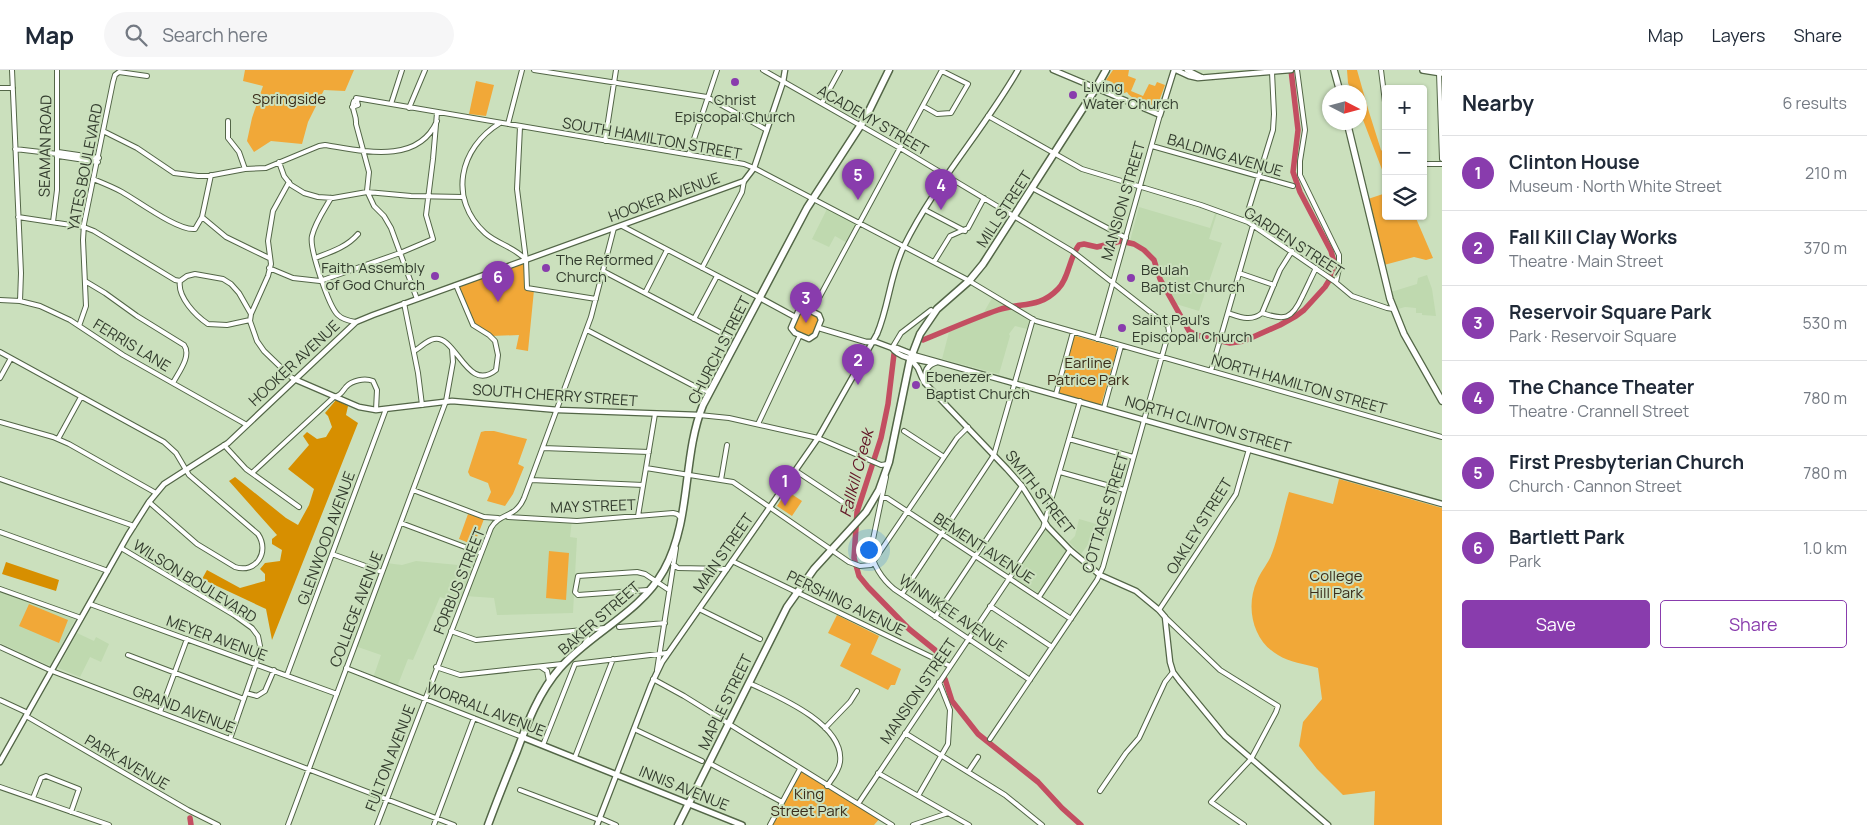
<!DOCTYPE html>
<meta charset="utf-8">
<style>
:root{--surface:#fff;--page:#f6f6f7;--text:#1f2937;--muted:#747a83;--line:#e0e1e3;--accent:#893cad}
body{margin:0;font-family:Manrope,sans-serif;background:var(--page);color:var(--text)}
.controls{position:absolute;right:15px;top:15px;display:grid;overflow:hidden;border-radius:5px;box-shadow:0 1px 4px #0004}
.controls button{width:45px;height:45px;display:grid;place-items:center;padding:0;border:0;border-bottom:1px solid var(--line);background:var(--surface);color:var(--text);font:25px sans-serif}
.compass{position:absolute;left:1322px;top:15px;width:45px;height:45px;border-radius:50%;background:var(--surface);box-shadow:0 1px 4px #0004;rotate:96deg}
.you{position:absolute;left:868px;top:479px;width:18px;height:18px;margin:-12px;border:4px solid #fff;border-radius:50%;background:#1a73e8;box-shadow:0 0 0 8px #1a73e833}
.badge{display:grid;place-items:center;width:32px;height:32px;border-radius:50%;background:var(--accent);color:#fff;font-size:16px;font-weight:700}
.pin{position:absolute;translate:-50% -41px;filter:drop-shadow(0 1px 2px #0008)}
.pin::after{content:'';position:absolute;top:26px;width:18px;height:15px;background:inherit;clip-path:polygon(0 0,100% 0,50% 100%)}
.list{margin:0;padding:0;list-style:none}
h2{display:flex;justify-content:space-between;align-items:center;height:65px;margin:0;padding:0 20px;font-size:21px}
h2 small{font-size:16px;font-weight:400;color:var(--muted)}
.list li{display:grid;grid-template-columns:32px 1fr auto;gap:15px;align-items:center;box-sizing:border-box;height:75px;padding:0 20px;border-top:1px solid var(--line)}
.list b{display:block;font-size:19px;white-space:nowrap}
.list p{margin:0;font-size:16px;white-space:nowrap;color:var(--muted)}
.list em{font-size:16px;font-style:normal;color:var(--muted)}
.actions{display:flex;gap:10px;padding:15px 20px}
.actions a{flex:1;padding:11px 0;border:1px solid var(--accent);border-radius:5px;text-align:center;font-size:18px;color:var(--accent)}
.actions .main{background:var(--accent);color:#fff}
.icon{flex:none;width:28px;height:28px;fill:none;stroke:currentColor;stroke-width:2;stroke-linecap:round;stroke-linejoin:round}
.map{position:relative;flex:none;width:1442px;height:755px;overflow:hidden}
header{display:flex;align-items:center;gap:30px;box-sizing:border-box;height:70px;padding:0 25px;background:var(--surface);border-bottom:1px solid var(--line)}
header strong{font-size:24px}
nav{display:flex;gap:28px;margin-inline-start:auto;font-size:18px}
.search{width:350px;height:45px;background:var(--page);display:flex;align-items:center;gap:12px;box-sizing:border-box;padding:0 18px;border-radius:28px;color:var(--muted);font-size:19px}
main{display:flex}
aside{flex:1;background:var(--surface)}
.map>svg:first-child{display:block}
</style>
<header>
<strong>Map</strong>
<div class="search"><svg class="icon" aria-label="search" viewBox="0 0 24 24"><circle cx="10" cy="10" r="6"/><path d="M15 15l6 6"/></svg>Search here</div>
<nav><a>Map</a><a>Layers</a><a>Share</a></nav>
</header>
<main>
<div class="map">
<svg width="1442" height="755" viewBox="0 0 1442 755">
<rect width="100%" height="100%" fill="#cbe0bd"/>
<path fill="#bfd9af" d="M828,137L860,153L849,174L835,166L829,177L812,169Z
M1139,137L1210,158L1215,143H1217L1209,169L1222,173L1199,241L1176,234L1161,208L1153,185L1140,176L1130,171Z
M1427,205L1432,219L1436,246L1422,245V243H1416V238L1405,237L1398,239L1391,222L1417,214L1418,208Z
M992,228L1029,251L1027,259L1015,256L1009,264L1010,266L999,304L942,289L949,262L980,249Z
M502,447L572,450L570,467L577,468L573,543L497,545L494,528L465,526L462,534L440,527L413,590L408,589L397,617L373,608L381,585L355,576L386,493L402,495L416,491L458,495L465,477L481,483L491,458Z
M1079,449L1110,458L1106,472L1091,467L1090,472L1081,484L1069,472L1075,466Z
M1047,458L1067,479L1038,523L1014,508Z
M0,522L76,548L50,596L0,573Z
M77,563L94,571L96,567L109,574L101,592L90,587L80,607L58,598Z"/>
<path fill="#f1a838" d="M245,0H354L345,21L324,20L308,52L302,74L271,71L254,82L247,71L252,48L263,16L243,11Z
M1113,0H1129L1128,6L1136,9L1131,21L1143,26L1149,14L1155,16L1157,12L1165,15L1158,34L1151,35L1147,31C1140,31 1131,29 1127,22L1122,24L1109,18L1112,12L1106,10Z
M1347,0H1357L1369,42L1381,80L1386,84V110L1360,42V22H1352L1348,13Z
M476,11L494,15L486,46L469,44Z
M1386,123V146H1415L1433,188L1426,190L1414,187L1384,195L1368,129Z
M526,190L527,216L534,220L528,281L516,279L519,265L491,266L475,256L456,215Z
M794 253a12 12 0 1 1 24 0a12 12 0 1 1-24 0Z
M1076,266L1115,277L1117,280L1101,335L1060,324L1059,320L1074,267Z
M485,361H494L527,369L518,394L524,397L513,424L505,436L487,431L491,422L488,413L470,406L468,402L481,362Z
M1339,409L1442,438V755H1374L1375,721L1343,725L1317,699L1299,676L1303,652L1322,629L1318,598C1305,594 1289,592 1278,585C1253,571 1245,537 1257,511C1260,503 1266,496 1270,488C1278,470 1283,442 1289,422L1333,434Z
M787,421L802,431L792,446L777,436Z
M468,444L484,449L474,475L459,469Z
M549,481L569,483L566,530L546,528Z
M29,534L68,550L59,573L19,556Z
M837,545L879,566L871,584L901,599L895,615H891L888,620L840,596L851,574L828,563Z
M800,699L880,748L874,755H770Z"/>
<path fill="#d78f00" d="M336,330L348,336L346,345L358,353L272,570L266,539L202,509L207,500L240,518L265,511V504L260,499L265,493L280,491L282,480L272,474V469L277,465L229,411L235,407L286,448L298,455L309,435L314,419L288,399L309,375L303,366L307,362L317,369L326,367L332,357L328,346L325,343Z
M6,492L59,510L56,521L2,504Z"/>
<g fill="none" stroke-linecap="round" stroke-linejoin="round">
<path stroke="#c34e61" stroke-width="5.5" d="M923,270C948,260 972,249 998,240C1020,232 1039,239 1058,219C1069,208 1069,188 1079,175L1084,174L1097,177L1121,171L1134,174L1144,180L1154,190L1160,209L1189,261L1196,265L1230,273L1244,271L1280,255L1296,246L1304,240L1325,217L1330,209L1334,192L1331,181L1300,122L1293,102L1298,60L1291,0
M894,284L888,334L881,368L857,442L854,488L859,506L868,517L909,559L935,580L940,586
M945,609L952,631L978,664L1038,712L1062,738L1081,755
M190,748L191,755"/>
<defs>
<path id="minor" d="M12,0L21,203L20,231
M534,0L707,27L767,60
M763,0L900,78L1072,181L1168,256L1169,261L1103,497L1097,510L990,669
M1297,0L1305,60L1300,91V105L1339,185V198L1336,212
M1381,0L1386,40
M1439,3L1442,89
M0,18H13
M356,28L744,94L754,98L966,209L1036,251L1442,367
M822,33L840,0
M391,34L402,0
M923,36L937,44L951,43L968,14L942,1
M352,37L358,35L357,31H354C350,39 357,44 356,54L369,102L367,121L374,136L384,146L391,158L417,229
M409,38L425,0
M988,46L1082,99L1201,135L1248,152L1334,211L1352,226L1387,238L1393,239
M228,51V68L239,82L245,99
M500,53C459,78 448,129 485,163C497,174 515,177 526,190
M508,54L522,0
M520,57L517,119L526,190L527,218L596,229
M103,61L137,78L174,103L198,106H208L245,99L266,98L319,76L325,75C363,81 418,95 437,51
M605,71L616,0
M1152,76L1293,116
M15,79L58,84
M58,82L99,88
M689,84L717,0
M58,86L98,92
M279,92L284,106L291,115L304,123L318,127L333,128L367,122L411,126L463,127
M1423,94H1442
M211,105L202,147L226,167L269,188
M93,109C103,113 113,117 122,122C138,131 178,161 195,159L202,147
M1032,118L1126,168
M331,128C324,140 315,153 312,166C309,178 329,237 338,245C343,250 350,251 356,252
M925,140L965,161
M18,147L84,157L94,161L175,210L180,211
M1245,151L1273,60L1274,44L1272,2
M53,152L57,120V0
M622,156L760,228
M315,188C331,182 347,177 358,164
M934,192L950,166L968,158L984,128
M269,198L293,208L320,211L400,183L433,169L426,145L433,89L437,43
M702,198L742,122L744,111
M603,201L729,267
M1239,203L1274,215
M85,211L105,223L137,246L184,275C192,286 178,303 173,313
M645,223L667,180
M0,230L20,231L40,236L70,250L123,285L247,355
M404,233L418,303L422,335
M812,241L942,0
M1228,243C1240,247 1251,252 1262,243
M1262,243C1285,251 1292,249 1302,227C1307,217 1311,208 1316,198
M1262,243L1280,200L1292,181
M251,244L268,206L271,194L268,171L273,141L289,112
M694,249L717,206
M250,250L227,255L208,254C196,246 177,227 180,211L187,206L195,204L223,209L231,214L239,223L251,244L250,251L257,271L264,281L291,307L294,309
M79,256L86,236L83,170L84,154L113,12L115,5L119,2L147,6
M587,260L696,317L706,321L710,320
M1097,269L1160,45
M892,278L901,263L931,240
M414,281C420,278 427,270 434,269C456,264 467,324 496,300L498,285L495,271L489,265L473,255L456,215
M0,282L164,372L176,383L189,405L258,464C270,482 256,504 235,497L197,474L149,432
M1211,301L1253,155
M0,308L11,288
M1056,324L1073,262
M1104,338L1121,276
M699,345L729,348L818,368L881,395L888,394
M0,352L53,367L69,374L156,423
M758,354L800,265
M904,361L944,387
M58,369L81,327
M1069,369L1133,387
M224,375L246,399L299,437
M543,378L649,382
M646,398L733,412L849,492L860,496L871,495L957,368L968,357
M796,401L852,438
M1060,402L1124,420
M252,403L334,327C341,325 342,322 346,317C352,310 365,308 373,311L377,320L376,340
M886,407L871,479C872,494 882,509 894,519L1030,610
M0,409L134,456
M531,410L643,415
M721,410L727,375
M413,420L484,447L498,448
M883,428H887L1071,549
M638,446L655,344
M508,447L577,451L673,443L677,444L681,448
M401,453L481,483
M0,462L108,501
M121,478L234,545L252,558L258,566L260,576L256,594L230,669
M332,484L382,502
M732,491L950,596
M673,494L678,498L727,499
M0,519L81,548
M648,520L578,525L575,522L578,506L637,502L645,504L669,520
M902,524L994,385L1033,249
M1039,527L1070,480
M90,534L337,624
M990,536L1052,577
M699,539L760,569
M1159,540L1236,424L1249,379
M935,547L1022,416
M1165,547L1220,600L1278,636L1276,642L1251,689L1211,732L1244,755
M619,557L665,553
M451,561L476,570L605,558
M581,561C587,563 589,568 585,573
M0,577L52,601L454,755
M128,585L244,629
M436,597L460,605L562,594
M541,597L547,601L549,611
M346,598L522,667
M657,600L676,478
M287,605L386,339
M653,609L684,626L892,755
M749,613C777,626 845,654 840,692C839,701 832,709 827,716
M246,623L257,626L265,621L274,600
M0,630L28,643
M160,642L187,569
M26,646L188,740L218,755
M825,658L850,632L857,621
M634,659L702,691
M905,663L1005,725L1042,755
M543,675L575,594L667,583
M575,687L613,589
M709,693L782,732
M968,702L978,687
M878,703L969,755
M0,717L109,755
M520,720L599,750
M1100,721L1126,683L1139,668L1165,612L1173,602
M918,726L948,674L950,640L939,612
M33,728L41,708L46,706L79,719L71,742
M858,734L1043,458L1080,331
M600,748L616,755
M288,755L446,331L453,292L452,279
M377,755L491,458C500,442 515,449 524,428L591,247L614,158
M434,755L474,648
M770,755L800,699
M913,755L948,743"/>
<path id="tertiary" d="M1053,0L1160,45L1174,0
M1176,0L1189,6L1198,8L1291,0
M1187,0L1201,7
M760,228L795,247
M805,238L819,245L821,250L815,265L809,269L795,263L791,258L798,242Z
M819,258L866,272H876L892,278H897L917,286L1442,434
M892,278C899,288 917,290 929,292
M910,288L918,298L924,312L1007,399L1022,416L1048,457L1070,480L1100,505L1136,521L1159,540L1165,547L1170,592L1173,602L1179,610L1225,666L1328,755
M294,309L359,337L376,340L452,331L558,340L699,345
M927,312C923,302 927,295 937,292
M0,692L128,465L149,432L164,414L228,373L356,252L373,245L744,111L754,98L783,12L785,0
M597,755L651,615L662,592L818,368L877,264C889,236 890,204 904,176C935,113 983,61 1018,0"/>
<path id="secondary" d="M522,667L742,755"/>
<path id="primary" d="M1334,0L1340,22
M1423,0L1442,3
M1347,52L1390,229L1404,264L1442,331"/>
<path id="trunk" d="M488,755C497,730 507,706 517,681C528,651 539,622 560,598C592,562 640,543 664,500C692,449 682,387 703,335L807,138L866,47L889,0
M678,755L787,537L814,499L866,442L879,420L889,392L910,290L920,264L937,239L969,211L983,194L1096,18L1106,0"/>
</defs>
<use href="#minor" stroke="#536647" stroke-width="6"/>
<use href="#tertiary" stroke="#536647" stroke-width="7"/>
<use href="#secondary" stroke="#536647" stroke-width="8"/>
<use href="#primary" stroke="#536647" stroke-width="8"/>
<use href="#trunk" stroke="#536647" stroke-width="9"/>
<use href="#minor" stroke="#fff" stroke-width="4"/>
<use href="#tertiary" stroke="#fff" stroke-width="4.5"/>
<use href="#secondary" stroke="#fff" stroke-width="5"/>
<use href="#primary" stroke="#fff" stroke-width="5.5"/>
<use href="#trunk" stroke="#fff" stroke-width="6"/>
</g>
<g fill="#893cad" stroke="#cbe0bd" stroke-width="2">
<circle cx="735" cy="12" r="5"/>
<circle cx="1073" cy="25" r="5"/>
<circle cx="546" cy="198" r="5"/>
<circle cx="435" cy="206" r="5"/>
<circle cx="1131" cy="208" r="5"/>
<circle cx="1122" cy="258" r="5"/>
<circle cx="916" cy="315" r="5"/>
</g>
<g text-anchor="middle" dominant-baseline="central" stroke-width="4" stroke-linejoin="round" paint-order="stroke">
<g font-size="15" fill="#333c2e" stroke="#cbe0bd" text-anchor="start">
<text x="1083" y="16">Living<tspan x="1083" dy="17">Water Church</tspan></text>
<text x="735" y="29" text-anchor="middle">Christ<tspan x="735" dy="17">Episcopal Church</tspan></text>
<text x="556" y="189">The Reformed<tspan x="556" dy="17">Church</tspan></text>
<text x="425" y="197" text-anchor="end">Faith Assembly<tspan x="425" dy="17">of God Church</tspan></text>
<text x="1141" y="199">Beulah<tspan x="1141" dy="17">Baptist Church</tspan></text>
<text x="1132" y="249">Saint Paul's<tspan x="1132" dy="17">Episcopal Church</tspan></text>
<text x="926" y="306">Ebenezer<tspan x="926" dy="17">Baptist Church</tspan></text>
</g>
<g font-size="15" fill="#3a2c1a" stroke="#cbe0bd">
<text x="289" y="28">Springside</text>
<text x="1088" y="292">Earline<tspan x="1088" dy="17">Patrice Park</tspan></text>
<text x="1336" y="505">College<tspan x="1336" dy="17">Hill Park</tspan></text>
<text x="809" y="723">King<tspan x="809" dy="17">Street Park</tspan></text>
</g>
<g font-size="15" fill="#333c2e" stroke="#cbe0bd">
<text transform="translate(873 50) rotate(30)">ACADEMY STREET</text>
<text transform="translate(652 68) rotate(10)">SOUTH HAMILTON STREET</text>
<text transform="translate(45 76) rotate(-89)">SEAMAN ROAD</text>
<text transform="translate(1225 85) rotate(16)">BALDING AVENUE</text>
<text transform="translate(85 97) rotate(-79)">YATES BOULEVARD</text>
<text transform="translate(664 127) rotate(-20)">HOOKER AVENUE</text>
<text transform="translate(1123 131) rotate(-74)">MANSION STREET</text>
<text transform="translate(1004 139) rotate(-57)">MILL STREET</text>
<text transform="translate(1294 172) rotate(33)">GARDEN STREET</text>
<text transform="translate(132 275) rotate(31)">FERRIS LANE</text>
<text transform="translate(719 280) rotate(-63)">CHURCH STREET</text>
<text transform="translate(294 293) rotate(-43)">HOOKER AVENUE</text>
<text transform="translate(1299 314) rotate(16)">NORTH HAMILTON STREET</text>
<text transform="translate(555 325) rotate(4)">SOUTH CHERRY STREET</text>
<text transform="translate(1208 354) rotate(16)">NORTH CLINTON STREET</text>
<text transform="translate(1040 422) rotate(52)">SMITH STREET</text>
<text transform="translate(593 436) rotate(-2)">MAY STREET</text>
<text transform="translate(1105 443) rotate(-73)">COTTAGE STREET</text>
<text transform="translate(1199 456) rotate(-58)">OAKLEY STREET</text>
<text transform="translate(326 468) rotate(-70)">GLENWOOD AVENUE</text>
<text transform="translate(984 478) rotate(33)">BEMENT AVENUE</text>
<text transform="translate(723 483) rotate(-55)">MAIN STREET</text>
<text transform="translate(195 511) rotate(32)">WILSON BOULEVARD</text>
<text transform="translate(459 511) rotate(-68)">FORBUS STREET</text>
<text transform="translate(846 533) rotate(26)">PERSHING AVENUE</text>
<text transform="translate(356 539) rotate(-69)">COLLEGE AVENUE</text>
<text transform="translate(953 543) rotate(34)">WINNIKEE AVENUE</text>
<text transform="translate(599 548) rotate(-41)">BAKER STREET</text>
<text transform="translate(217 568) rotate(20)">MEYER AVENUE</text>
<text transform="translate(918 621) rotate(-56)">MANSION STREET</text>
<text transform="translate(725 632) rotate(-64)">MAPLE STREET</text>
<text transform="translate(184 639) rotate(21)">GRAND AVENUE</text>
<text transform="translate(486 639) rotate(21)">WORRALL AVENUE</text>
<text transform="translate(390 688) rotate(-69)">FULTON AVENUE</text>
<text transform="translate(127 692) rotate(30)">PARK AVENUE</text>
<text transform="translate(684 718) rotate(22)">INNIS AVENUE</text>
</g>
<g font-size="16" font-style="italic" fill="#611525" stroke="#cbe0bd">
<text transform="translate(856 403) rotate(-75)">Fallkill Creek</text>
</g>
</g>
</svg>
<div class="controls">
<button>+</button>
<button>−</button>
<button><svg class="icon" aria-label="layers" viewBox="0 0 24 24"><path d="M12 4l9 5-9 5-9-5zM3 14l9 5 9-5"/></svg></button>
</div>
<svg class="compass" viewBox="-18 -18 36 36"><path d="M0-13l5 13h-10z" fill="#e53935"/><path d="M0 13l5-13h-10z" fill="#747a83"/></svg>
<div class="you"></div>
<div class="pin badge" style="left:785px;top:436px">1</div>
<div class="pin badge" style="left:858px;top:315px">2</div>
<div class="pin badge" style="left:806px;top:253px">3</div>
<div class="pin badge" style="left:941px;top:140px">4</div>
<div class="pin badge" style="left:858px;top:130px">5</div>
<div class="pin badge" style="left:498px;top:232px">6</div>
</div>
<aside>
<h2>Nearby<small>6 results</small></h2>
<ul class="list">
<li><span class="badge">1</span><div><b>Clinton House</b><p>Museum · North White Street</p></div><em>210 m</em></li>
<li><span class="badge">2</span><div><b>Fall Kill Clay Works</b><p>Theatre · Main Street</p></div><em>370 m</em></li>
<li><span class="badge">3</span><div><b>Reservoir Square Park</b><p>Park · Reservoir Square</p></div><em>530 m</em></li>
<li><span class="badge">4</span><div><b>The Chance Theater</b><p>Theatre · Crannell Street</p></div><em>780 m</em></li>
<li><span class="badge">5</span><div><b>First Presbyterian Church</b><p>Church · Cannon Street</p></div><em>780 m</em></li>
<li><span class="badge">6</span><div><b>Bartlett Park</b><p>Park</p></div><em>1.0 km</em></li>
</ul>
<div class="actions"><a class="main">Save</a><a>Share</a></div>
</aside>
</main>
